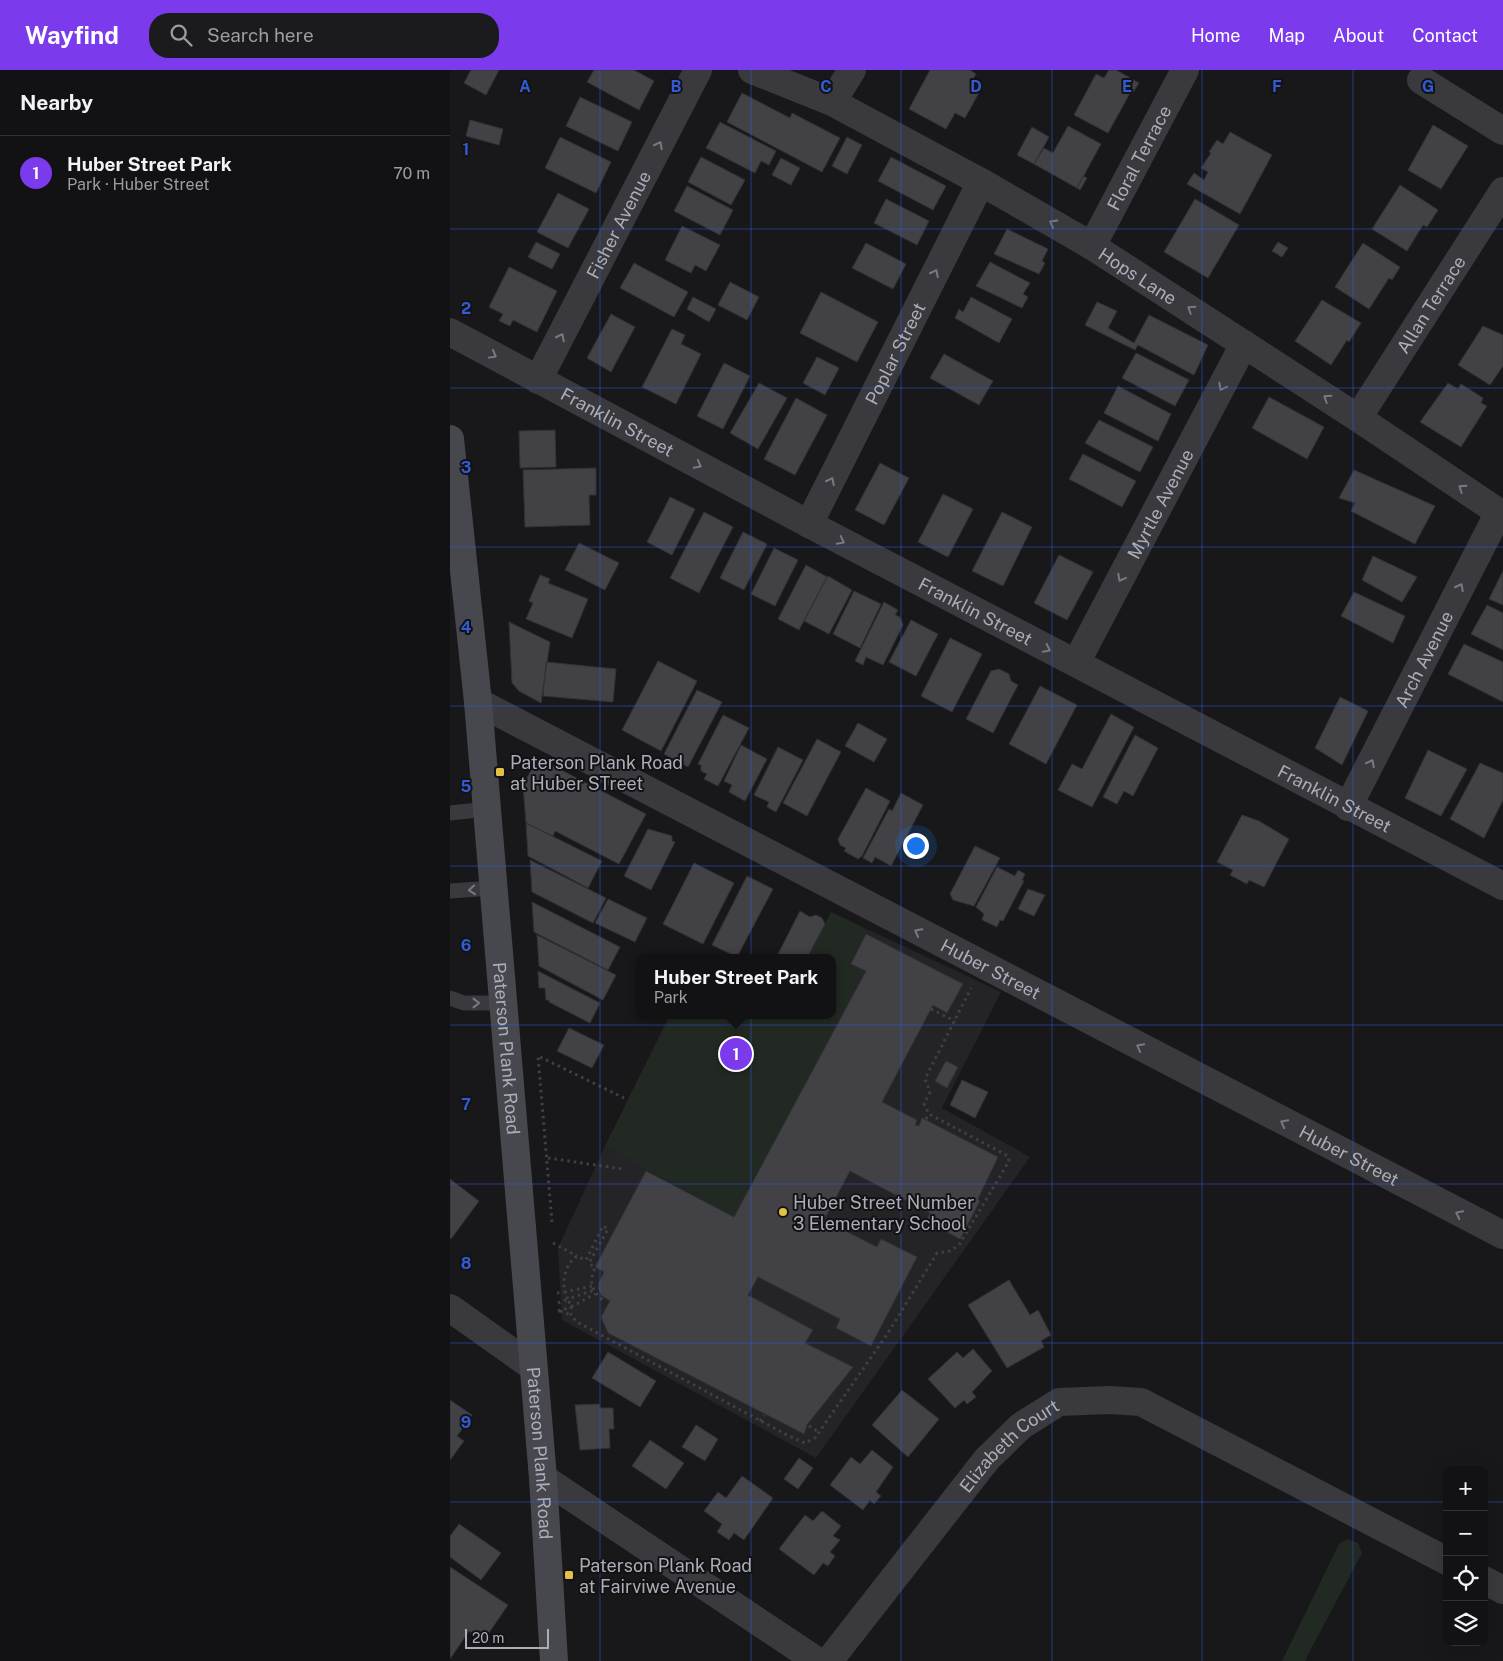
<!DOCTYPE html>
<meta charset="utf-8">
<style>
:root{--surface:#121113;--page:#1b1a1c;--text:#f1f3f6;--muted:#9c9da0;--line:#313133;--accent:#7c3aed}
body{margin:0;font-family:"Public Sans",sans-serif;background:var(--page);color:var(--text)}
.controls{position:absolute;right:15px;bottom:15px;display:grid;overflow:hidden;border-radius:10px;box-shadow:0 5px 20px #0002}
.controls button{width:45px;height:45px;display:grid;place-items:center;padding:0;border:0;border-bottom:1px solid var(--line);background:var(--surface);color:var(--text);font:25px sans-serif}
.scale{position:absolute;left:15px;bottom:12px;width:84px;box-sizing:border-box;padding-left:5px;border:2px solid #abadb8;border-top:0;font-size:14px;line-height:18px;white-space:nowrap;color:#abadb8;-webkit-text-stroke:4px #131214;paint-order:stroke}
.you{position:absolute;left:465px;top:775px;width:18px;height:18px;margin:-12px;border:4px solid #fff;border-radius:50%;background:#1a73e8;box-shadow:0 0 0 8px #1a73e833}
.badge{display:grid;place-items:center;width:32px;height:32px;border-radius:50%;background:var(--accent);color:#fff;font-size:16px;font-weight:700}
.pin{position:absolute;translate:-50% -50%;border:2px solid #fff;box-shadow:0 1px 5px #0006}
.popup{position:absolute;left:186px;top:884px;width:200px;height:65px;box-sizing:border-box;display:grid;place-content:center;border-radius:10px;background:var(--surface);filter:drop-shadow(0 1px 4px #0005);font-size:16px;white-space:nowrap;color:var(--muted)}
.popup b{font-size:19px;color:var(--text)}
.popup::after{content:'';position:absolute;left:50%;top:100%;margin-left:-10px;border:10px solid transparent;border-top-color:var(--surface)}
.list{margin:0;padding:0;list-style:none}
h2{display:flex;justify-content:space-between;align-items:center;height:65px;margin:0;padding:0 20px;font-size:21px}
h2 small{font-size:16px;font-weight:400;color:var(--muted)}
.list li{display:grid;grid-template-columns:32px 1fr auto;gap:15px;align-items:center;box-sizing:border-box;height:75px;padding:0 20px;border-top:1px solid var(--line)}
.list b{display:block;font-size:19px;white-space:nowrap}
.list p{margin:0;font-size:16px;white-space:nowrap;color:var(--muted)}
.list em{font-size:16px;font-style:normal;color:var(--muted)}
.icon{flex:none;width:28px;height:28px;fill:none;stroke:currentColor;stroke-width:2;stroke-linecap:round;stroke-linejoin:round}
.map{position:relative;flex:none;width:1053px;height:1591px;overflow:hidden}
header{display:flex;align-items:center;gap:30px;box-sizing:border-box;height:70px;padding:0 25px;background:var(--accent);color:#fff}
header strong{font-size:24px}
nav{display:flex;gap:28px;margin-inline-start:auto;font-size:18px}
.search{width:350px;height:45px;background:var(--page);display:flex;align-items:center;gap:12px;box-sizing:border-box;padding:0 18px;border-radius:20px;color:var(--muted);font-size:19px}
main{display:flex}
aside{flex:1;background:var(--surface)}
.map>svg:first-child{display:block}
</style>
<header>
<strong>Wayfind</strong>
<div class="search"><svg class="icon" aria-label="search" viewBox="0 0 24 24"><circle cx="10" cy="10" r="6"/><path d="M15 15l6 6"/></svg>Search here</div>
<nav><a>Home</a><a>Map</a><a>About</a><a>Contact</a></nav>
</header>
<main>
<aside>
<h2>Nearby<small></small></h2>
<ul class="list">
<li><span class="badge">1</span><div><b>Huber Street Park</b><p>Park · Huber Street</p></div><em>70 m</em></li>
</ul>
</aside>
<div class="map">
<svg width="1053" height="1591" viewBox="0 0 1053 1591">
<rect width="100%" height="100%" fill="#181719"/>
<path fill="#242326" d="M381,842L551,922L492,1038L580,1087L366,1388L112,1250L108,1178L155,1076L220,945H319L325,948L327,945H382Z"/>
<path fill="#222923" d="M381,842L417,860L401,893L416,901L284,1147L155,1076L220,945H319L325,948L327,945H382V888H357Z
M898,1469L908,1473L912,1483L860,1581L855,1591H832L889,1474Z"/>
<path fill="#424246" stroke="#323235" d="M21,0H49L36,25L14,13Z
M144,0H184L204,11L189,40L137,12Z
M480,0H520L526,4L520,14L531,19L515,48L505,43L496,59L459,39Z
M659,0H666L689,13L682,24L680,23L658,63L624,45L646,4L654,8Z
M292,23L340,48L342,43L390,68L372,102L277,52Z
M130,27L182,52L168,81L116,56Z
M20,50L53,59L49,75L16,66Z
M270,52L326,81L319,95L311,91L305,103L256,78Z
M983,55L1018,76L991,119L958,100Z
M618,56L651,74L627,118L584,94L594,78L603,83Z
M582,57L599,67L584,94L567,85Z
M780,62L822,85L790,144L737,114L744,103L754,110L758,102L751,98L761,83L759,82L767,70L773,74Z
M110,67L161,92L146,123L95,98Z
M397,67L412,75L397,104L382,96Z
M251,87L295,110L281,135L238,112Z
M441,87L496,116L483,140L428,111Z
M331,88L350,98L341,115L322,105Z
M633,106L637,108L630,120L627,118Z
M950,115L988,140L977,157L973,155L957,181L922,159Z
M237,116L283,140L270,165L224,141Z
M108,123L139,139L118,178L87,162Z
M436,129L479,151L467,175L424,153Z
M745,129L789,155L758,208L714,182Z
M232,156L270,175L256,201L245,195L241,203L215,190Z
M557,159L598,179L592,191L595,193L589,204L544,184Z
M86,172L110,184L102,199L78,187Z
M828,172L838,178L832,187L822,181Z
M416,173L456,194L443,219L402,198Z
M913,173L950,197L942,210L939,208L919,239L885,217Z
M540,192L580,213L573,224L578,227L572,238L526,216Z
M184,193L238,222L224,247L170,218Z
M59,197L107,221L87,262L63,250L60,256L49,251L53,244L39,237Z
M280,212L309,227L297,250L268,235Z
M371,222L428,252L407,292L350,263Z
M243,227L266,239L259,252L237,239Z
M521,227L562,249L549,273L505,248L509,239L513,242Z
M872,230L911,253L899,272L897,270L881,295L845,271Z
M647,232L667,241L658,258L684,273L699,245L758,275L744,305L688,275L685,280L635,255Z
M161,244L185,257L161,302L137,288Z
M1033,256L1053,265V296L1040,315L1008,295Z
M222,259L235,265L231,274L251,284L226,334L192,317Z
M686,283L739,310L725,336L672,308Z
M494,284L543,311L529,335L480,308Z
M367,287L389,298L375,325L353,313Z
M274,293L300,306L273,359L247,346Z
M309,313L337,328L308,379L280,363Z
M998,313L1008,319L1011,314L1033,328L1031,333L1037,336L1011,377L970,352Z
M668,316L721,344L708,371L654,343Z
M819,327L874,357L857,389L802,358Z
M346,328L377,345L345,405L314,389Z
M649,350L703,377L690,402L635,373Z
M105,360L106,397L70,398L69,361Z
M633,384L686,411L672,437L619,409Z
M430,393L459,408L434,455L405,440Z
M146,398V425H139L140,455L75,457L73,400Z
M904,400L985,436L965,474L901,441L905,433L889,428Z
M493,424L523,439L498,487L468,472Z
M220,427L245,439L222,485L197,472Z
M254,442L283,457L249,523L220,508Z
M552,442L582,457L553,516L522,501Z
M293,462L317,474L294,520L270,508Z
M129,473L169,493L155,520L115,500Z
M324,478L348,490L325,536L301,524Z
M609,485L643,502L617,550L584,533Z
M923,486L967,507L952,532L912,510Z
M356,495L377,507L349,560L328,549Z
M1053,501V535L1039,529Z
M90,505L100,509L98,513L138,529L122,568L76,549L83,533L79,531Z
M378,506L402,520L379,564L354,551Z
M404,521L431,534L410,578L383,564Z
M904,522L955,546L943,573L891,546Z
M434,532L448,540L445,545L450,547L453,555L433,595L416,587L413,595L405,591Z
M1037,535L1053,543V580L1021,564Z
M461,550L488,564L466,606L439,592Z
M59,552L100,572L91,633L69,621L62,613Z
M500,568L532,584L502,642L471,626Z
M1014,574L1053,592V632L998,604Z
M208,591L247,611L211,681L172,660Z
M96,592L166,599L163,632L93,626Z
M549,599L559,604L561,611L568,615L543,663L516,649L541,601Z
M590,616L627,635L596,694L559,674Z
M247,620L272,632L238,697L214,684Z
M890,627L918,641L892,695L865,678Z
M661,644L684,657L642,737L608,720L622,694L632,699Z
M273,645L299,658L268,716L254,709L257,704L251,701V695L248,694Z
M408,653L437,669L424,692L395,676Z
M685,665L708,678L683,726L674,721L667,734L653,727Z
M367,669L391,682L357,746L333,733Z
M291,675L317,689L295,731L279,722L282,715L274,711Z
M328,677L353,690L326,742L317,737L319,732L304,725Z
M978,680L1017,699L991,746L955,728Z
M88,688L196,744L169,794L105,761L103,766L76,753L73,715Z
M1030,693L1053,703V730L1034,768L1000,749Z
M416,718L440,731L412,786L408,789L394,781L396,778L390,775L388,769Z
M451,723L473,735L441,796L425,787L422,793L413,788L439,739L442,741Z
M792,745L809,751L839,769L814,817L799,810L797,814L780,805L783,800L767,792Z
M76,753L152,791L138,818L78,786Z
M198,759L222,766V771L225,772L201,820L174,806Z
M525,776L550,788L524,836L503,830L500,824Z
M80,790L156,828L143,853L82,822Z
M244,793L284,813L253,874L213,854Z
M547,797L565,806L568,800L575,804L572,810L574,811L553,851L550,850L547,857L532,850L534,844L526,837Z
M297,806L323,819L287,887L262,875Z
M578,819L595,825L584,846L568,839Z
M158,829L197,848L185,872L145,853Z
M82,832L170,877L158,900L84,862Z
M350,841L360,847L366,845L372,848L375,854L357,888H330L327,886Z
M416,864L513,914L497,943L483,935L432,1032L467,1050L465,1055L469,1056L472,1048L548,1087L528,1129L530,1131L510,1169L476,1151L480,1143L400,1101L374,1150L427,1177L431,1169L467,1187L421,1276L386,1258L390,1249L308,1207L298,1225L363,1260L355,1273L403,1297L356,1356H357L354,1364L158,1263L151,1247L160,1231L152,1226L148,1219L149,1212L154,1202L145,1197L196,1101L284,1147L416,901L401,894Z
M87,865L166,905L153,930L89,896Z
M88,901L150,933L140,953L99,932V930H96L95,918H89Z
M119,958L154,975L142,998L107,981Z
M496,991L508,997L497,1018L485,1011Z
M512,1010L538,1022L525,1048L500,1035Z
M0,1109L29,1131L1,1169L0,1168Z
M559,1210L580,1245L588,1240L601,1265L591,1271L594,1277L557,1298L518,1235Z
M523,1279L542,1301L522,1322L526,1327L517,1334L514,1330L505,1338L478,1309L507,1282L513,1288Z
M158,1282L206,1311L190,1337L142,1308Z
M452,1320L489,1349L458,1387L422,1355Z
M0,1330L22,1345L7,1366L14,1371L0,1390Z
M149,1334L150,1338H163L164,1359H159L160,1378L130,1380L125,1335Z
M246,1355L268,1369L255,1391L232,1377Z
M200,1370L234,1393L216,1419L182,1396Z
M422,1380L443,1397L426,1422L431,1426L424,1434L420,1430L413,1440L380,1415L401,1387L410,1394Z
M349,1388L363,1398L348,1419L334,1409Z
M292,1406L323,1428L294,1470L284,1463L279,1470L267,1462L272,1454L254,1441L268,1422L276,1428Z
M372,1441L391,1456L383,1466L390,1470L380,1482L385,1486L378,1496L373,1493L364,1505L329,1479L355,1445L363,1451Z
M9,1454L51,1483L31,1510L0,1487V1466Z
M0,1497L58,1535L34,1570L19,1561L0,1589Z"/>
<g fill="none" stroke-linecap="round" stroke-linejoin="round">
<path stroke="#3f4045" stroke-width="3" stroke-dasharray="2.5 4" stroke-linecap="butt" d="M481,939L505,951
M476,1049L479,1044
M98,1088L173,1099
M102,1152L88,986L174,1028
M103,1173L127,1186
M142,1216L115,1222C112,1209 116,1193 127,1186L136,1190L153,1156L158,1159L139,1193L145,1198C138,1213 142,1221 154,1231
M107,1223L115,1222L118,1229L144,1220
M108,1233L118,1229L121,1237L145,1224
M108,1241L121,1237V1245L127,1252L337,1365L355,1373L365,1368L438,1263L487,1183L500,1181L509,1175L559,1091L558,1086L479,1044L474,1034L480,1022L475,1009L521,918
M110,1241L121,1245
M310,1351L314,1345
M359,1356L369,1362"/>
<path stroke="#39393e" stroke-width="15" d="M0,743L37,739
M0,821L43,818
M0,928L14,933H53"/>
<g stroke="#39393e" stroke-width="28">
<path id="s1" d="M302,0L382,32L531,112L642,176L908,348L1053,445"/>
<path d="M971,10L1053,61"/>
<path d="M382,32L402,0"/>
<path id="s2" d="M642,176L735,0"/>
<path id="s3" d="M0,262L359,454L1053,816"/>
<path id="s4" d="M88,310L248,0"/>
<path id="s5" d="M908,348L1053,121"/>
<path id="s6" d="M359,454L531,112"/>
<path id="s7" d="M626,593L794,274"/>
<path id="s8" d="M28,632L1053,1165"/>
<path id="s9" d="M898,737L1049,442"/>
<path d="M0,1238L83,1297"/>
<path d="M93,1408L367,1591"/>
<path d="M1034,1510L1053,1520"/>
<path id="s10" d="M379,1591L537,1389L571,1356L609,1332L659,1330L691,1332L997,1491"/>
</g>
<path stroke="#47484e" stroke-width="28" id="s11" d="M0,369L28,632L93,1408L104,1591"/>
</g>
<defs><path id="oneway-chevron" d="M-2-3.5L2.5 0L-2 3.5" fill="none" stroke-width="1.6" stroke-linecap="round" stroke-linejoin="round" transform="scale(1.25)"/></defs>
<g stroke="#787981">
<use href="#oneway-chevron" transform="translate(209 75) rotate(-63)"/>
<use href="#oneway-chevron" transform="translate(603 153) rotate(-150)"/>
<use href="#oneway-chevron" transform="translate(485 203) rotate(-63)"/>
<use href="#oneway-chevron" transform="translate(741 239) rotate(-147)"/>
<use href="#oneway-chevron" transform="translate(111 267) rotate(-63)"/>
<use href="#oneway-chevron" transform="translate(43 285) rotate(29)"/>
<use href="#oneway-chevron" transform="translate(772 317) rotate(118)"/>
<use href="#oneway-chevron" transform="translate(877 328) rotate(-147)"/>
<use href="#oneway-chevron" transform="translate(248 395) rotate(28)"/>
<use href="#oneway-chevron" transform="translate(381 411) rotate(-63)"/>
<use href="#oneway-chevron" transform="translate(1012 418) rotate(-146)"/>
<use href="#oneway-chevron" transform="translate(391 471) rotate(27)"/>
<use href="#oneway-chevron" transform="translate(671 508) rotate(118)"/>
<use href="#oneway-chevron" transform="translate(1010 517) rotate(-63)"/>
<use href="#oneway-chevron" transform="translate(597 579) rotate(27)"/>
<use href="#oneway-chevron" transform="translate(921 693) rotate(-63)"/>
<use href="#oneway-chevron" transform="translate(22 820) rotate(175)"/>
<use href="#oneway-chevron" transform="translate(468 862) rotate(-152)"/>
<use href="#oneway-chevron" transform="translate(26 933)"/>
<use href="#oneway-chevron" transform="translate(690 977) rotate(-152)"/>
<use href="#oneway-chevron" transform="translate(834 1053) rotate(-152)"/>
<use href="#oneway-chevron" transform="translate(1009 1144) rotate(-154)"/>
</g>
<path fill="none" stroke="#325cd3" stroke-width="1" stroke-opacity="0.55" d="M150,0V1591M301,0V1591M451,0V1591M602,0V1591M752,0V1591M903,0V1591M0,159H1053M0,318H1053M0,477H1053M0,636H1053M0,796H1053M0,955H1053M0,1114H1053M0,1273H1053M0,1432H997M1034,1432H1053"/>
<g fill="#e3c145" stroke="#131214" stroke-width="2">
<rect x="45" y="697" width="10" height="10" rx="2.5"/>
<circle cx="333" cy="1142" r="5"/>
<rect x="114" y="1500" width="10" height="10" rx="2.5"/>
</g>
<g text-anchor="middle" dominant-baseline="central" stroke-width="4" stroke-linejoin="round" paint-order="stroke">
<g font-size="18" fill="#abadb8" stroke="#131214">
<text stroke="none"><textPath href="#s2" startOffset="100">Floral Terrace</textPath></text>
<text stroke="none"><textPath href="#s4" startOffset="175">Fisher Avenue</textPath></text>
<text stroke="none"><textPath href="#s1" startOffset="438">Hops Lane</textPath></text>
<text stroke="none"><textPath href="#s5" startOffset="135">Allan Terrace</textPath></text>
<text stroke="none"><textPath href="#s6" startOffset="191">Poplar Street</textPath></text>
<text stroke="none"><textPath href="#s3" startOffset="190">Franklin Street</textPath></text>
<text stroke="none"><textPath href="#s7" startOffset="180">Myrtle Avenue</textPath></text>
<text stroke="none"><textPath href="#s3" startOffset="595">Franklin Street</textPath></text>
<text stroke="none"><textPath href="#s9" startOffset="166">Arch Avenue</textPath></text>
<text stroke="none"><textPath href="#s3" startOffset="1000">Franklin Street</textPath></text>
<text stroke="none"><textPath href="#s8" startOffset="578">Huber Street</textPath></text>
<text stroke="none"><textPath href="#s11" startOffset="612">Paterson Plank Road</textPath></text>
<text stroke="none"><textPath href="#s8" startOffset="982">Huber Street</textPath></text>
<text stroke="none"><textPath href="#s10" startOffset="282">Elizabeth Court</textPath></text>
<text stroke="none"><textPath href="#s11" startOffset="1018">Paterson Plank Road</textPath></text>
</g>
<g font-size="18" fill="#abadb8" stroke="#131214" text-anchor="start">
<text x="60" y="692">Paterson Plank Road<tspan x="60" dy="21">at Huber STreet</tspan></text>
<text x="343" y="1132">Huber Street Number<tspan x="343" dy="21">3 Elementary School</tspan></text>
<text x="129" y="1495">Paterson Plank Road<tspan x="129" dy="21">at Fairviwe Avenue</tspan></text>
</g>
</g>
<g font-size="16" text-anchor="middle" font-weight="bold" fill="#325cd3" stroke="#131214" stroke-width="4" stroke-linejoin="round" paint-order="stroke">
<text x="75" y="22">A</text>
<text x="226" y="22">B</text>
<text x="376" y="22">C</text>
<text x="526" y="22">D</text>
<text x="677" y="22">E</text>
<text x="827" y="22">F</text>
<text x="978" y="22">G</text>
<text x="16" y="85">1</text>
<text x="16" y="244">2</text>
<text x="16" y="403">3</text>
<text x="16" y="563">4</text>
<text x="16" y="722">5</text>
<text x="16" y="881">6</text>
<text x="16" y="1040">7</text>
<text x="16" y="1199">8</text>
<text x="16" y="1358">9</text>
</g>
</svg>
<div class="controls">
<button>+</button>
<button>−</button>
<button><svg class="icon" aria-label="locate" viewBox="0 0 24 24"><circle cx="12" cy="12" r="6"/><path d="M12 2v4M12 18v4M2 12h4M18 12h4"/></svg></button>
<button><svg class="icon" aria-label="layers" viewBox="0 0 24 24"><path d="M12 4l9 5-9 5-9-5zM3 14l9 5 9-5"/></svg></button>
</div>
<div class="scale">20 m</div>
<div class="you"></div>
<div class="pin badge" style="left:286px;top:984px">1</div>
<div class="popup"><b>Huber Street Park</b>Park</div>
</div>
</main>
